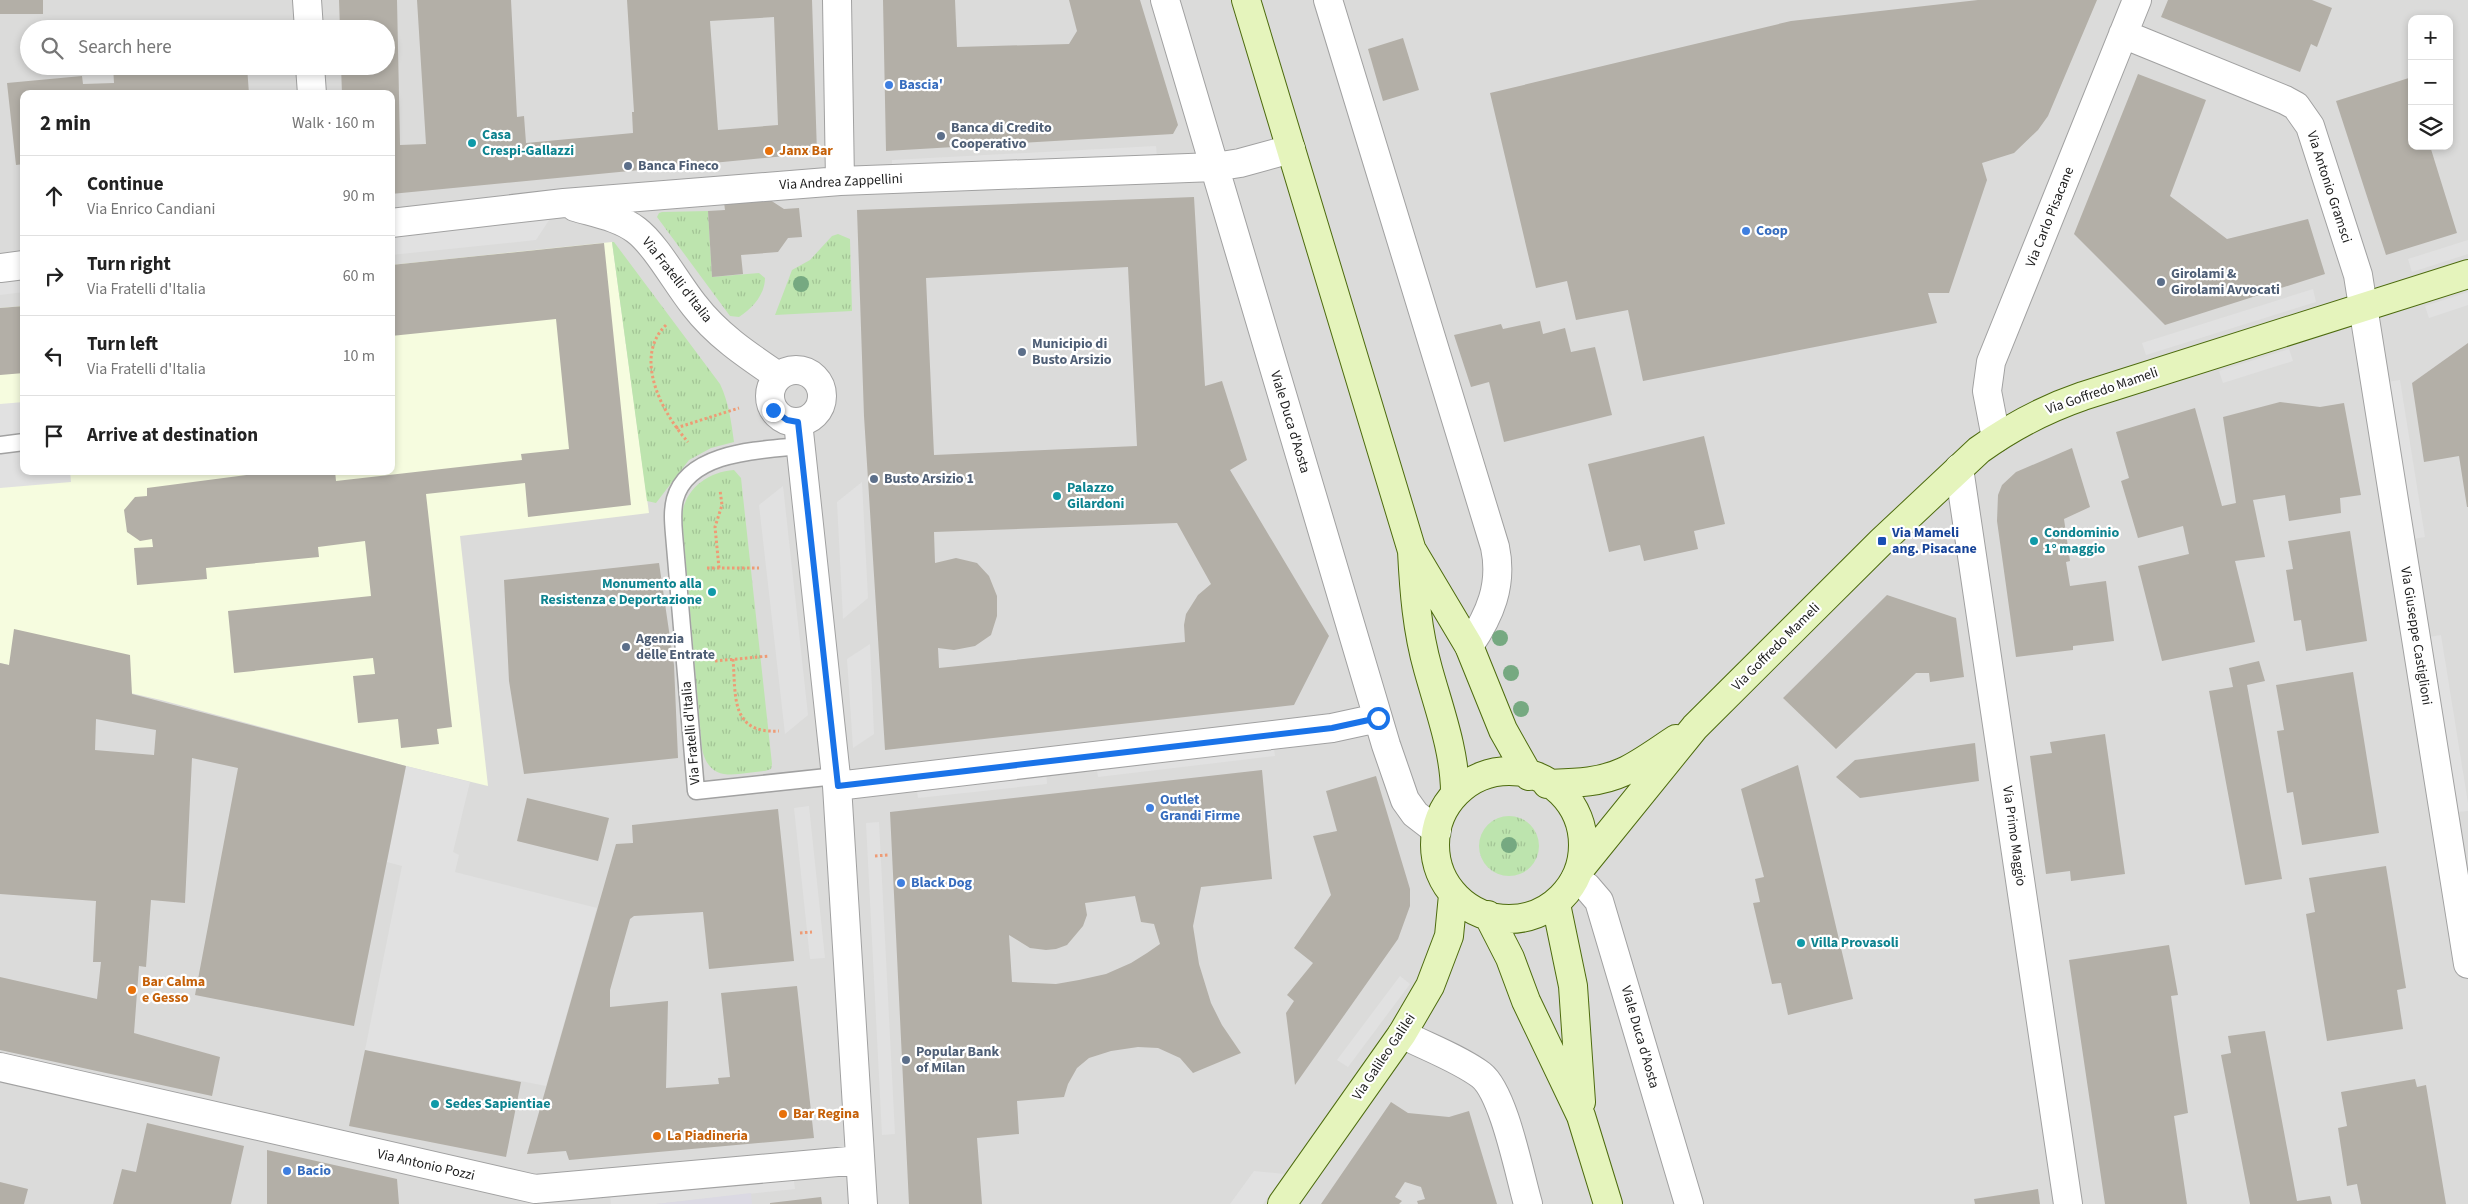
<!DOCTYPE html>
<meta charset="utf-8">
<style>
:root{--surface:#fff;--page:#f2f2f2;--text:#222;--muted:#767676;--line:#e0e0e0}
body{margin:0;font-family:"Source Sans 3",sans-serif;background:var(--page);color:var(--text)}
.controls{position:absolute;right:15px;top:15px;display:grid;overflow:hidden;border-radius:10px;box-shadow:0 2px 8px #0003}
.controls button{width:45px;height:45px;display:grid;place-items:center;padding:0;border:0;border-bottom:1px solid var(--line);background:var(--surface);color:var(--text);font:25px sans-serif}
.stop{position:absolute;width:15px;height:15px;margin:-11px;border:4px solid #1a73e8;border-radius:50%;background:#fff}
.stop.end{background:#1a73e8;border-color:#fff;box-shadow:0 1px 5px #0008}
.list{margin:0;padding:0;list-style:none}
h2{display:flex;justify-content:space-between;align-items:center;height:65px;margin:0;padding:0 20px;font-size:21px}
h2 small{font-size:16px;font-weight:400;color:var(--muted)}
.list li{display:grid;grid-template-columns:32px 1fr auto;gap:15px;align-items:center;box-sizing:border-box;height:80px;padding:0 20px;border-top:1px solid var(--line)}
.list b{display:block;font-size:19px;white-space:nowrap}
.list p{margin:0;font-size:16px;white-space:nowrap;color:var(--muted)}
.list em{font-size:16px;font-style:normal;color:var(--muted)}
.icon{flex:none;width:28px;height:28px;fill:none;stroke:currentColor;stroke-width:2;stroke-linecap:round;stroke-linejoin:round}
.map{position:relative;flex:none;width:2468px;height:1204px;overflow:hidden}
.search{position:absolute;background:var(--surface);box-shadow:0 2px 8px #0003;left:20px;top:20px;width:375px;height:55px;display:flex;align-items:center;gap:12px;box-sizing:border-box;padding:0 18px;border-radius:28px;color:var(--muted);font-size:19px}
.panel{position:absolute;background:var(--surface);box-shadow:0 2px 8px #0003;left:20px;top:90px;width:375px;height:385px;border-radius:10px}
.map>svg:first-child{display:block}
</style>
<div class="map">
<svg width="2468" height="1204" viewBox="0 0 2468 1204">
<defs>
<pattern id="grass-tufts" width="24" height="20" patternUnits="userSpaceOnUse" patternTransform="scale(1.25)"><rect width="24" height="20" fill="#bde4ae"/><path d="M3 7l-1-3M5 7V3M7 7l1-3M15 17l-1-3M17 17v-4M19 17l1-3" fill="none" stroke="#a2c395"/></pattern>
</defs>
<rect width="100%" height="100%" fill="#eeece4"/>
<path fill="#dbdbda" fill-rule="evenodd" d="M0,0H2468V1204H0ZM2412,19H2449V146H2412ZM29,29H386V66H29ZM24,94H391V471H24Z"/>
<path fill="#f6fcdf" d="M612,242L649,513L460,536L488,786L406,766L161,700L0,663V308L24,306V471H391V265Z"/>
<path fill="url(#grass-tufts)" d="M708,211L712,277L759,273L765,278C765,294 753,308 739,317L730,316L657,217L659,213L662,212Z
M838,234L850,239L852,311L775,315L792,270L810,260L832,236Z
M612,242H614L720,384C729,403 731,421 734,442L711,448L689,460L656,503L647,501Z
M734,470L741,478L772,764L771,769L765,771C737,773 710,785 702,749L682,518C683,490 707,472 734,470Z
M1479 846a30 30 0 1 1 60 0a30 30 0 1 1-60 0Z"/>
<path fill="#e1e1e1" d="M1156,146L1157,156L892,170V160Z
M555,211L536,240L391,255V228Z
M2468,240V254L2412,272L2408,259Z
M24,268V292L0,295V271Z
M2313,289L2316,302L2146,355L2142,343Z
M2468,292V305L2429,318L2425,306Z
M2289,349L2293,361L2223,383L2219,371Z
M2400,380L2425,537L2413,539L2387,382Z
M24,402V471H70L71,482L0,488V404Z
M862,482L868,598L843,619L837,502Z
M783,486L808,715L785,734L759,505Z
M2441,635L2468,803V811L2457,812L2429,637Z
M870,644L874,734L853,748L847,659Z
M1273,742L1275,756L1098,777L1096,763Z
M406,766L470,782L453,852L459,855L455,872L597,908L546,1086L365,1050L402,866L387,862Z
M1046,769L1047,784L918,798L916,784Z
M809,806L825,958L810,959L794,808Z
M879,822L895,1134L882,1135L866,823Z
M1400,976L1410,984L1348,1067L1337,1060Z
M1254,1171L1285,1174L1263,1204H1230Z
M793,1175L795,1189L656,1204H611L610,1195Z"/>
<path fill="#dbd9e3" d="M751,1193L752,1204H656Z"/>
<path fill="#b3afa7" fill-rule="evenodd" d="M0,0H43V14H0Z
M339,0H397L400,145L426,144L417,0H511L517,117L524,116L526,143L633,133L632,112H634L627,0H812L817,153L391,194V94H342L341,66H386V29H340ZM774,17L778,125L718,130L710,21Z
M883,0H955L957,47L1069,44L1077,31L1069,0H1140L1178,125L1173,134L886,151Z
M1978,0H2097L2048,116L2038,130L2014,153L1982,163L1987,180L1949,293H1928L1937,323L1643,381L1628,310L1576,320L1567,281L1536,288L1490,93L1791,21Z
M2168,0H2312L2332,8L2317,47L2311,44L2300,72L2161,17Z
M1403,38L1419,90L1383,101L1368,49Z
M113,66H247L249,94H24V164L16,165L7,83L82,76L83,84L114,83Z
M2138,74L2206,100L2170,196L2227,239L2308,219L2325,274L2165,325L2074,234Z
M2412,77V146H2430L2457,233L2386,255L2336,101Z
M1194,197L1205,386L1222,381L1247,460L1230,470L1329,636L1294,705L885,750L864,416L857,210ZM1128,267L1137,446L934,455L926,278ZM1177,523L1211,584L1198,595L1186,614L1184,625L1185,642L939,668L938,648L954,650L975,646L991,635L997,616V596L989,576L977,563L956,558L935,563L934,532Z
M767,198L784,209L799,208L802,237L788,238L778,252L741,255L743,274L712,277L708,211L725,210L724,202Z
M604,243L631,505L528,517L525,483L426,494L452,727L437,729L439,744L401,748L398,719L358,723L353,676L375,674L373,658L234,673L228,611L371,596L365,541L318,547L319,557L206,568L207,579L137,585L134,548L153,547L152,539L140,541L127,532L124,510L135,497L147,496V488L278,471H335L336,481L522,460L521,454L569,449L556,319L391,336V265Z
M24,306V373L0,375V308Z
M1540,321L1543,334L1565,328L1571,352L1595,347L1612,415L1504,442L1489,382L1471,387L1454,335L1501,324L1503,329Z
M2468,343V507H2467L2459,456L2424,462L2412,383Z
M2280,402L2320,407L2344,403L2361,495L2340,498L2341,513L2289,521L2285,495L2253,500L2265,557L2235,561L2255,642L2162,661L2138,566L2189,554L2183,526L2138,538L2121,481L2129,478L2116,432L2195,408L2222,506L2236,503L2223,417Z
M1704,436L1725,524L1694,531L1698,549L1644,561L1640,545L1609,552L1588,464Z
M2072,448L2090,507L2064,519L2070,561L2066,562L2070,586L2106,581L2114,641L2073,646V650L2016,657L1997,521L1998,495L2002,485L2016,472Z
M2350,531L2367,641L2306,651L2301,620L2294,621L2286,570L2293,569L2288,541Z
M659,563L674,665L678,758L524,774L509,681L504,580Z
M1887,595L1956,618L1964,677L1930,682L1929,673H1916L1836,749L1783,698Z
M14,629L130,655L132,694L406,766L354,1026L195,995L238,768L192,758L185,903L151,900L146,967L139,966L134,1033L220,1057L212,1096L0,1050V977L97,999L101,962H93L96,901L0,894V663L9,665ZM96,719L156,730L154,755L95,750Z
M2259,661L2265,681L2247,685L2282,879L2245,885L2209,691L2233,687L2229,668Z
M2353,672L2379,833L2302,845L2293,792L2287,793L2277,731L2284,730L2276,685Z
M2105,734L2125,874L2071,881L2070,871L2046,874L2030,756L2052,753L2050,742Z
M1975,743L1979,781L1860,798L1836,777L1855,760Z
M1798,765L1853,999L1788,1015L1781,983L1772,984L1753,903L1760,902L1755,879L1764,877L1741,789Z
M1262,770L1272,879L1201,887L1193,926L1199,964L1211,1003L1222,1025L1241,1053L1193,1073L1180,1058L1158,1048L1138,1047L1111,1051L1089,1058L1077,1068L1068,1084L1064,1097L1017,1101L1019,1134L977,1138L982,1204H909L890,812ZM1135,896L1141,922L1154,924L1160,944L1147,953L1131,963L1106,974L1079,980L1056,984L1012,982L1009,935L1030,948L1046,950L1056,949L1067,945L1083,926L1087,915L1085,903Z
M1376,776L1410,889V906L1398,939L1295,1085L1286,1013L1294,1001L1287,995L1313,963L1294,948L1331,895L1313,836L1337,831L1326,791Z
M527,798L609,818L598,861L517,841Z
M778,809L794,961L709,969L703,912L634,916L630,919L610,990V1007L668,1001L666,1088L719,1084L718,1078L730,1077L721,993L797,986L814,1138L569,1160L566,1151L527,1154L616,844L633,843L632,825Z
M2386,866L2406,988L2397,990L2403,1029L2327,1041L2306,914L2315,912L2309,878Z
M2169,945L2178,995L2171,996L2188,1113L2174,1116L2187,1204H2105L2069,960Z
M2265,1031L2297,1201L2330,1196L2332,1204H2250L2221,1055L2231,1053L2228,1036Z
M365,1050L521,1082L506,1157L349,1126Z
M2415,1079L2417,1087L2426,1085L2446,1204H2361L2357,1184L2347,1186L2338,1128L2347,1126L2341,1092Z
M1391,1102L1408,1113L1449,1117L1469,1111L1497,1204H1418L1417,1201L1425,1199L1421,1187L1405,1182L1395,1197L1402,1201L1399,1204H1321Z
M147,1123L244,1146L231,1204H113L122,1169L136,1172Z
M267,1150L397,1179L399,1204H267Z
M0,1182L28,1189L24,1204H0Z
M2038,1189L2040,1204H1975L1974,1199Z
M821,1197L822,1204H770V1203Z"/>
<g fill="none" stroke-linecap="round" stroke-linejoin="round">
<defs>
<path id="lane" d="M0,445L24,442
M800,446C761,450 688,451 675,499C672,511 673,522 674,534L696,791L836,776"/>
<path id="street" d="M307,0L309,29
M837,0L840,181
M1165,0L1386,745L1405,800L1415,814L1437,831
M1328,0L1495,547C1503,585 1490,615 1469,646
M2123,34L2285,100L2296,106L2310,126L2358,275L2468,964
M310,66L312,94
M575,207C595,213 619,217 636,230C656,245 677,284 694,305C717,335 747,355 778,376
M391,223L564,203L840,181L1215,167L1240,163L1291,149
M0,268L24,265
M770 396a26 26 0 1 1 52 0a26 26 0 1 1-52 0Z
M798,422L837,786L863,1204
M1996,438L1987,391L1991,362L2137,0
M1959,468L2068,1204
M837,786L1332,728L1378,718
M1575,879L1587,887L1599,901L1689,1204
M1402,1034C1427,1047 1458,1058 1481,1075C1504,1093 1519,1173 1528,1204
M0,1067L535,1189L860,1160"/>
<path id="secondary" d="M1246,0L1412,551C1414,591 1417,630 1428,669C1439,709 1455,751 1455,793
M1413,552L1469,646L1503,730L1529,776
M1435 845a74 74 0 1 1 148 0a74 74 0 1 1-148 0Z
M1547,784C1573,783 1599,783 1623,772C1642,763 1659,750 1676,739
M1580,869L1695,727L1882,541L1979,450C2011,427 2045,409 2083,396L2468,274
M1556,904L1573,986L1581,1102
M1488,915L1510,958L1526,1001L1581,1116L1608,1204
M1282,1204L1402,1034L1430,986L1449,936L1453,895"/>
</defs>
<use href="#lane" stroke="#a1a1a1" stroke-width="19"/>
<use href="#street" stroke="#a1a1a1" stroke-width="30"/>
<use href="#secondary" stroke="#4d6b0e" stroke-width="30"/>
<path stroke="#ee9b75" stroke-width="3" stroke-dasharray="2.5 2.5" stroke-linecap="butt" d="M666,325C632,358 663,414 688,442
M676,428L739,408
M707,568H759
M719,568L715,527L722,505L720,490
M733,659C736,696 730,734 779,731
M715,661L769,656
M875,856L888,855
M800,933L812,932"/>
<use href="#lane" stroke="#fff" stroke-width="16"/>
<use href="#street" stroke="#fff" stroke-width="28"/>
<use href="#secondary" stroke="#e5f4bc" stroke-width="28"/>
</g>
<g fill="#76a981">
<circle cx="801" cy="284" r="8"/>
<circle cx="1500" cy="638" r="8"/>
<circle cx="1511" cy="673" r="8"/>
<circle cx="1521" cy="709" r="8"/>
<circle cx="1509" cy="845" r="8"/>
</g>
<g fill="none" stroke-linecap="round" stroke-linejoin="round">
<path stroke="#1a73e8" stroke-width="6" d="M773,410L787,420L798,422L838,786L1332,728L1378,718"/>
</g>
<g fill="#3f7fe0" stroke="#fff" stroke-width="2">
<circle cx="889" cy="85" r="5"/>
<circle cx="1746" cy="231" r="5"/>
<circle cx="1150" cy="808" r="5"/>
<circle cx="901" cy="883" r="5"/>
<circle cx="287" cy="1171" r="5"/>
</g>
<g fill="#5c6f8a" stroke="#fff" stroke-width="2">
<circle cx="941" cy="136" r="5"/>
<circle cx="628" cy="166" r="5"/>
<circle cx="2161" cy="282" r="5"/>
<circle cx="1022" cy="352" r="5"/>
<circle cx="874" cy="479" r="5"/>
<circle cx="626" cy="647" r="5"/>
<circle cx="906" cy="1060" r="5"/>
</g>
<g fill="#0f9aa8" stroke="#fff" stroke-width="2">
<circle cx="472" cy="143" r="5"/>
<circle cx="1057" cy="496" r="5"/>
<circle cx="2034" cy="541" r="5"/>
<circle cx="712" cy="592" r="5"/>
<circle cx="1801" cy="943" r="5"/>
<circle cx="435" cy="1104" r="5"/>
</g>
<g fill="#e8710a" stroke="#fff" stroke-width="2">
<circle cx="769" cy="151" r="5"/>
<circle cx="132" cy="990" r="5"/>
<circle cx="783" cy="1114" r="5"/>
<circle cx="657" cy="1136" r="5"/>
</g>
<rect fill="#1a4fb4" stroke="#fff" stroke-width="2" x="1877" y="536" width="10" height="10" rx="2.5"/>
<g text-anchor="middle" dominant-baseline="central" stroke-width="4.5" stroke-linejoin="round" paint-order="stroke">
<g font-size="14" font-weight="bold" fill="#366cbe" stroke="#fff" text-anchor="start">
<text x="899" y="85">Bascia'</text>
<text x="1756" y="231">Coop</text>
<text x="1160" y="800">Outlet<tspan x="1160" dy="16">Grandi Firme</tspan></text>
<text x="911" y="883">Black Dog</text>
<text x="297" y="1171">Bacio</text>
</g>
<g font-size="14" font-weight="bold" fill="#4e5e75" stroke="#fff" text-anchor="start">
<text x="951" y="128">Banca di Credito<tspan x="951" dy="16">Cooperativo</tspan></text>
<text x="638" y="166">Banca Fineco</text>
<text x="2171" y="274">Girolami &amp;<tspan x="2171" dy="16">Girolami Avvocati</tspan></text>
<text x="1032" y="344">Municipio di<tspan x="1032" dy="16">Busto Arsizio</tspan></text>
<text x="884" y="479">Busto Arsizio 1</text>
<text x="636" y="639">Agenzia<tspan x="636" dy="16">delle Entrate</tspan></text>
<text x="916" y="1052">Popular Bank<tspan x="916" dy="16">of Milan</tspan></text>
</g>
<g font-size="14" font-weight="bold" fill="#0d838f" stroke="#fff" text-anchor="start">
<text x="482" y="135">Casa<tspan x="482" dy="16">Crespi-Gallazzi</tspan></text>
<text x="1067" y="488">Palazzo<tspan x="1067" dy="16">Gilardoni</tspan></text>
<text x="2044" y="533">Condominio<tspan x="2044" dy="16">1° maggio</tspan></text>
<text x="702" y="584" text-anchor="end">Monumento alla<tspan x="702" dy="16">Resistenza e Deportazione</tspan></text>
<text x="1811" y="943">Villa Provasoli</text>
<text x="445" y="1104">Sedes Sapientiae</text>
</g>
<g font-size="14" font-weight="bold" fill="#c56008" stroke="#fff" text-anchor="start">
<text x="779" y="151">Janx Bar</text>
<text x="142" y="982">Bar Calma<tspan x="142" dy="16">e Gesso</tspan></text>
<text x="793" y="1114">Bar Regina</text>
<text x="667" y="1136">La Piadineria</text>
</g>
<g font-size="14" fill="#1d1d1d" stroke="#fff">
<text transform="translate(841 182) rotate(-3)">Via Andrea Zappellini</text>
<text transform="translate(2329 187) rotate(72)">Via Antonio Gramsci</text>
<text transform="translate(2050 217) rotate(-68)">Via Carlo Pisacane</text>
<text transform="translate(677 280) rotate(52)">Via Fratelli d'Italia</text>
<text transform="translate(2102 391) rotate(-19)">Via Goffredo Mameli</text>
<text transform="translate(1290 422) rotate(73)">Viale Duca d'Aosta</text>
<text transform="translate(2416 636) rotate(81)">Via Giuseppe Castiglioni</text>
<text transform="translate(1776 647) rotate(-45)">Via Goffredo Mameli</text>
<text transform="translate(691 733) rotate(-95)">Via Fratelli d'Italia</text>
<text transform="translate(2014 836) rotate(82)">Via Primo Maggio</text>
<text transform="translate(1640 1037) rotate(74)">Viale Duca d'Aosta</text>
<text transform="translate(1384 1057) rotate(-56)">Via Galileo Galilei</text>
<text transform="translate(426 1165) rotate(13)">Via Antonio Pozzi</text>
</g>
<g font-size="14" font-weight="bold" fill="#164399" stroke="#fff" text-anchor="start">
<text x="1892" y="533">Via Mameli<tspan x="1892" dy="16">ang. Pisacane</tspan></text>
</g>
</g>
</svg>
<div class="controls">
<button>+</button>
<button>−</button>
<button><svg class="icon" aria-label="layers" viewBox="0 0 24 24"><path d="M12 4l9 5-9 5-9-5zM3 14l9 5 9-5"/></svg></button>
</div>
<div class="stop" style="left:1378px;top:718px"></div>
<div class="stop end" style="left:773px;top:410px"></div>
<div class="search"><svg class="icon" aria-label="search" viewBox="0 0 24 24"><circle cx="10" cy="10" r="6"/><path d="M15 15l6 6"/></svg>Search here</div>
<section class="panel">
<h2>2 min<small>Walk · 160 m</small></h2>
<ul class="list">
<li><svg class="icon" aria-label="ahead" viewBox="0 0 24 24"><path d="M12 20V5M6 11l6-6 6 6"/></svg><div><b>Continue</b><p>Via Enrico Candiani</p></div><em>90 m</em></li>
<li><svg class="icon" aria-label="right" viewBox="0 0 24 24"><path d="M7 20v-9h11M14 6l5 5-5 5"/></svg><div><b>Turn right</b><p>Via Fratelli d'Italia</p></div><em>60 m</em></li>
<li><svg class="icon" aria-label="left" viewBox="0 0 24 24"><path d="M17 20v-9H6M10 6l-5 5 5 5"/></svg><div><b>Turn left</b><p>Via Fratelli d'Italia</p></div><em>10 m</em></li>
<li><svg class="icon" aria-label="arrive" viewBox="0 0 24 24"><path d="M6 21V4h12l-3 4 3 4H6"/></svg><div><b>Arrive at destination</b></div></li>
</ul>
</section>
</div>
